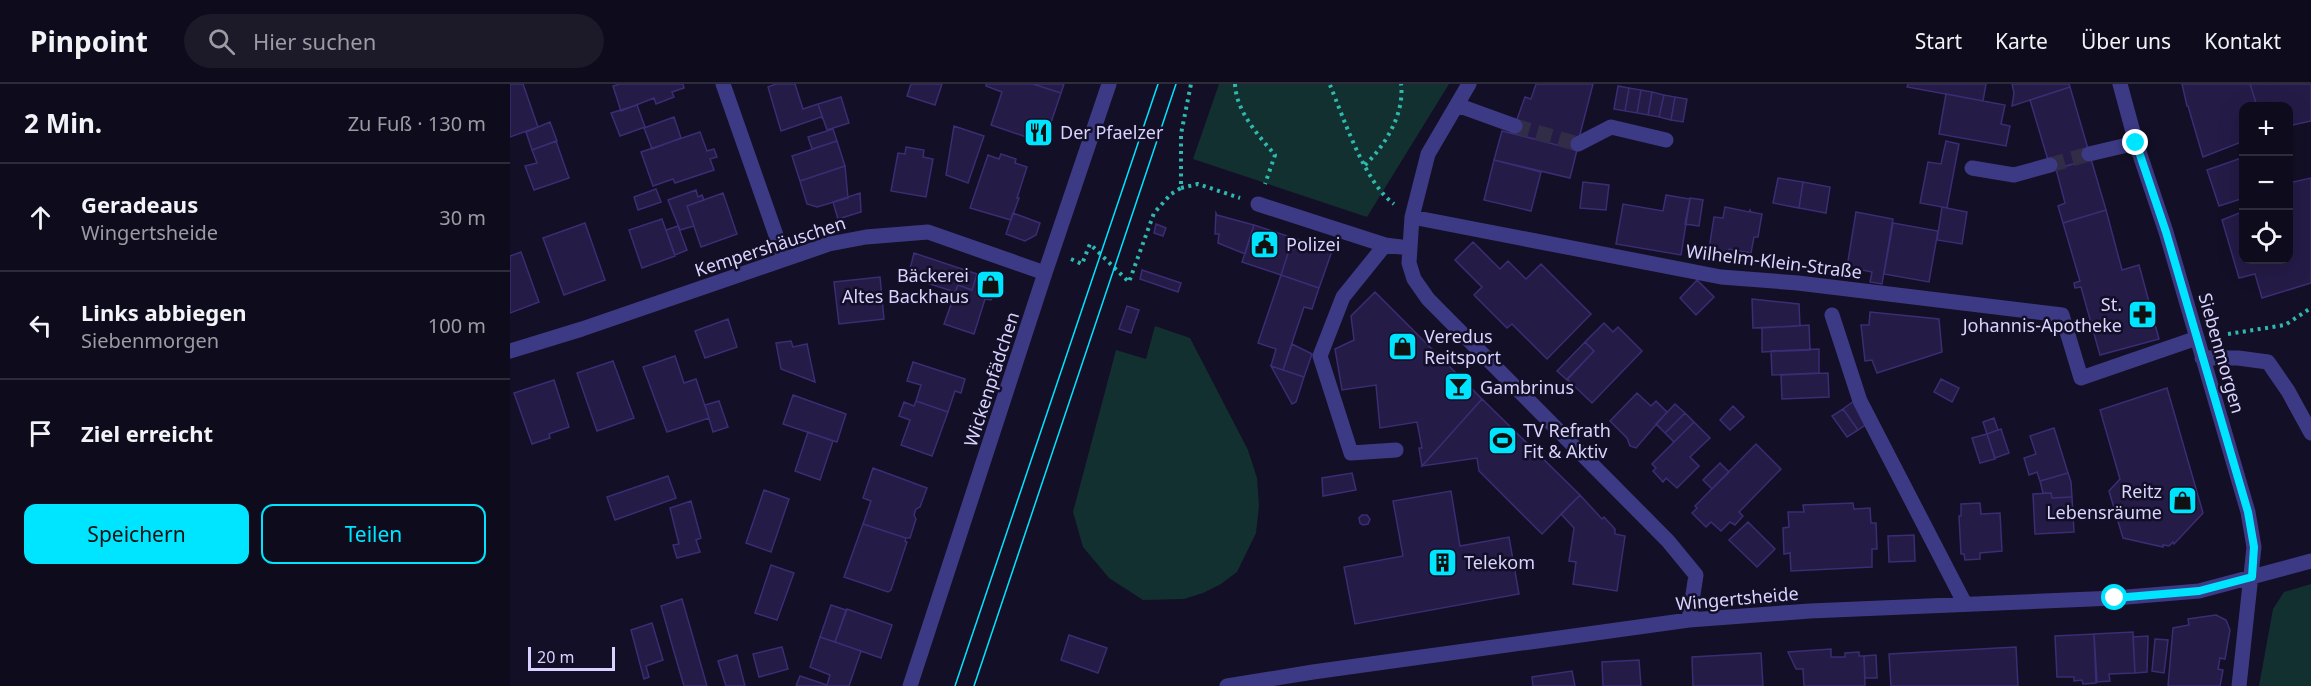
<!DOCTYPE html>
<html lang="de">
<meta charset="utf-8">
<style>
:root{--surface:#0e0b1c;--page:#1c1929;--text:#f1f3f6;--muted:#9b9ba3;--line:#2e2b3b;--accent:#00e5ff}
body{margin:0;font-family:"Noto Sans",sans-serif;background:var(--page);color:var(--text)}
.controls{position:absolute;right:18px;top:18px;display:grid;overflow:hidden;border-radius:12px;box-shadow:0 6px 24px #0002}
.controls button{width:54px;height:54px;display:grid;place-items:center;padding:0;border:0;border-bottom:2px solid var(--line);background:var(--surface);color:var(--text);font:30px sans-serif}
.scale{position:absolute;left:18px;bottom:15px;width:87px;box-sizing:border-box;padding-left:6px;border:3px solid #d9d4ff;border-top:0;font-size:16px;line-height:21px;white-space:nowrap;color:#d9d4ff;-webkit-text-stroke:4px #130f26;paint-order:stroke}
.stop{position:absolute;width:18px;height:18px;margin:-14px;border:4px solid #00e5ff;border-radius:50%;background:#fff}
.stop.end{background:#00e5ff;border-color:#fff;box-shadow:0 2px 6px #0008}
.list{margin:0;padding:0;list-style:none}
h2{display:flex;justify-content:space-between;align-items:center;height:78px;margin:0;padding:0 24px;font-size:26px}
h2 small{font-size:20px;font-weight:400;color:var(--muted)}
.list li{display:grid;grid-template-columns:39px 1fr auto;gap:18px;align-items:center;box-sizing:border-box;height:108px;padding:0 24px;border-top:2px solid var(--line)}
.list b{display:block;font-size:22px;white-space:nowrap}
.list p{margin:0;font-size:20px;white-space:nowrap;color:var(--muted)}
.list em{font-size:20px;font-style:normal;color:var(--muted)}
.actions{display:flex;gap:12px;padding:18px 24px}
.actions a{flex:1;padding:14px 0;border:2px solid var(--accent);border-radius:12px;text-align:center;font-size:21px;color:var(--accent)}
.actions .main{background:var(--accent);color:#111}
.icon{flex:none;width:33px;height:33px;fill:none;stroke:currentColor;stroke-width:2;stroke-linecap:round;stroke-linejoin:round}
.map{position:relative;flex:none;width:1801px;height:602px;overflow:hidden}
header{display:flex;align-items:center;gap:36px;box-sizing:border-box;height:84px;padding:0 30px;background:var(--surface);border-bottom:2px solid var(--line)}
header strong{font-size:28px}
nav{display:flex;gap:33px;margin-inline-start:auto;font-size:21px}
.search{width:420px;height:54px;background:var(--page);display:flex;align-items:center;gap:15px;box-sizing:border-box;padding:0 21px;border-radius:33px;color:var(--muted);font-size:22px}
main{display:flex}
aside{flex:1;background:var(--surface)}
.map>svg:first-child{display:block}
</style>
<header>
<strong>Pinpoint</strong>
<div class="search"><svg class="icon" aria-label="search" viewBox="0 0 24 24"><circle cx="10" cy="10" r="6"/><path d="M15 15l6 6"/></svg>Hier suchen</div>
<nav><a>Start</a><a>Karte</a><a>Über uns</a><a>Kontakt</a></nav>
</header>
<main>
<aside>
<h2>2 Min.<small>Zu Fuß · 130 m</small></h2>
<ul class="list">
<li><svg class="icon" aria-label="ahead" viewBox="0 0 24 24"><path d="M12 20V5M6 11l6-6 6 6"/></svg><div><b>Geradeaus</b><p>Wingertsheide</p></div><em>30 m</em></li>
<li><svg class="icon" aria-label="left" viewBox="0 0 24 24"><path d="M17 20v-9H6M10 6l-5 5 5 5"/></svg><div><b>Links abbiegen</b><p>Siebenmorgen</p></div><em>100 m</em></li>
<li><svg class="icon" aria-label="arrive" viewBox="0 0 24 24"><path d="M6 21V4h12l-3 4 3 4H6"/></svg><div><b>Ziel erreicht</b></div></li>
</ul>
<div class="actions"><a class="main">Speichern</a><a>Teilen</a></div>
</aside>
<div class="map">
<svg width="1801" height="602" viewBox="0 0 1801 602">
<rect width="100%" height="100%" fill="#130f26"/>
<path fill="#12302f" d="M709,0H939L857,133L683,75Z
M645,242L680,254L738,366L747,394L749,422L746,449L727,488L711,500L693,509L674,515L633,516L599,494L573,463L563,428L606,266L636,275Z
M1801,500V602H1749L1763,525L1774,508Z"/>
<path fill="#241b47" stroke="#3b2d73" stroke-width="1.5" d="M0,0H13L28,43L0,53Z
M110,0H173L174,4L162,8L164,13L146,20L144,14L111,27L103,2Z
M266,0H285L293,25L308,20L313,35L311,33L271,47L258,3Z
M401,0H432L425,21L397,12Z
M476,0H523L551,9L534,59L481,41L492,8L476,2Z
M523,0H554L551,9Z
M1026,0H1083L1066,66L1002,49L1015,13L1021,15Z
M1398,0H1476L1473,17L1397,3Z
M1502,0H1559L1560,3L1502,22L1504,9Z
M1672,0H1740L1747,22H1734V57L1693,73L1678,22H1677Z
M1740,0H1801V37L1778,42V22H1747Z
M1108,2L1119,4L1115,27L1104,25Z
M1560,3L1581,75L1541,86L1520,16Z
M1119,4L1131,6L1127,29L1115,27Z
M1131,6L1142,8L1138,31L1127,29Z
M1142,8L1154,11L1149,33L1138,31Z
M1436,10L1495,21L1491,40L1500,42L1496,62L1429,50Z
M1154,11L1165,13L1161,36L1149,33Z
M331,13L339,39L317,46L308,20Z
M1165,13L1177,15L1173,38L1161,36Z
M127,21L135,43L110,52L101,29Z
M164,33L171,54L142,65L134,44Z
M40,38L47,57L22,66L16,48Z
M444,42L474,52L458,99L436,91Z
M323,45L327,57L302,65L298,53Z
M992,47L1067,66L1060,94L984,76Z
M190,48L197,67L204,65L207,73L200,75L204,86L165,99L163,95L143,102L131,68Z
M46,57L59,94L24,106L15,82L27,79L22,66Z
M327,57L335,82L290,97L282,72Z
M1436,57L1449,60L1437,124L1410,119L1418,78L1431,80Z
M396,63L414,66L413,73L423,75L416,113L381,107L388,69L395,70Z
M491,70L506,75L505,79L517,83L507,114H509L501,136L460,124L478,71L489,75Z
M1734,73V114L1709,122L1697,86Z
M1581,75L1596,126L1553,139L1548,122L1555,119L1546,85Z
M984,76L1031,88L1021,127L974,116Z
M335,82L338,114L307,123L297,120L290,97Z
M1268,94L1293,98L1289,124L1263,119Z
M1801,94V199L1752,214L1745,190L1729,194L1712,136L1734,127V176H1778V99Z
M1073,98L1099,101L1096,126L1070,124Z
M1293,98L1320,103L1316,129L1289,124Z
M146,105L151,118L128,126L124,113Z
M186,106L188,113L192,111L194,116L177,122L184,142L170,146L158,116Z
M213,109L227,150L191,163L177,122Z
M350,109L351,128L328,135L323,118Z
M1156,111L1180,115L1171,171L1106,160L1113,120L1153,127Z
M1180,114L1193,116L1189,142L1175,140Z
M1215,123L1239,128L1240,126L1241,128L1252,130L1248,153H1244L1241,169L1219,165L1218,169L1199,165L1204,133L1213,134Z
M1432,123L1457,128L1452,160L1427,156Z
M1596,126L1612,186L1629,181L1649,255L1590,271L1571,203L1565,204L1564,199L1570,197L1553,139Z
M1346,128L1383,135L1372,200L1360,198L1362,188L1337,183Z
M503,129L530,139L526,151L515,157L496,150Z
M706,129L707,131L744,141L735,170L708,159L709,150H705Z
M152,135L165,172L132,184L119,146Z
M75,139L95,196L54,211L33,154Z
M1383,139L1428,147L1419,198L1374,190Z
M646,140L656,144L653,152L644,149Z
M744,141L783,154L771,191L732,178Z
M168,142L177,166L165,171L156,146Z
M783,154L822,167L809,204L771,191Z
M963,158L990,185L998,177L1016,195L1031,180L1081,230L1037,275L1002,240L997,244L964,211L972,203L945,176Z
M11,168L29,218L0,229V172Z
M404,169L467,190L462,206L448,201L445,208L398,193Z
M632,186L671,199L668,208L630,195Z
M467,190L488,197L481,216L475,215L464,250L434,240L448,201L462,206Z
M771,191L809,204L802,225L794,223L773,286L761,282L766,265L748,259Z
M370,193L374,235L329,240L324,198Z
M1187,196L1204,213L1186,231L1170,214Z
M865,208L972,315L912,382L909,364H912L907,338L870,344L866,301L832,306L825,265L844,256L841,232Z
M1242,215L1289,220L1290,242L1243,244Z
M617,222L629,226L621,249L609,245Z
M1360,228L1429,235L1432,268L1367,289L1362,276L1355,277L1351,241H1359Z
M218,235L227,263L195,274L185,247Z
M1094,239L1103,248L1108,243L1132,267L1082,319L1057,295L1084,267L1075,258Z
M1299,241L1300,266L1252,268V244Z
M281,257L283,263L297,260L305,298L271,285L266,259Z
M1075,258L1084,267L1057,296L1047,287Z
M782,260L802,270L794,293L773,286Z
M1309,265V289L1262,291L1261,267Z
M165,272L174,299L186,295L199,334L157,348L133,283Z
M103,277L124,334L87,347L67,289Z
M403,278L455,295L451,309L445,307L438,328L406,317L411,301L397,297Z
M761,282L794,293L786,318L782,320Z
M1318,289L1319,313L1272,315L1271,291Z
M1431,295L1449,304L1442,318L1424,308Z
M44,296L59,343L39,350L40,354L22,360L4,309Z
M1657,304L1693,429L1664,460L1663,458L1659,462L1653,461V463L1613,454L1599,407L1610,395L1590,326Z
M1127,309L1141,322L1146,317L1157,328L1126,364L1120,362L1117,354L1100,337Z
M283,311L336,330L327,358L273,340Z
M972,315L1070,411L1032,450L969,387L967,374L912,382Z
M209,317L218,343L203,348L195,321Z
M406,317L438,328L422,372L391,361L400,336L389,332L394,318L404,322Z
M1344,317L1358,339L1348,346L1333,325Z
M1165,320L1175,329L1155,349L1146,340Z
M1223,322L1234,333L1220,346L1210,336Z
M1333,325L1348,346L1337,353L1322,332Z
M1175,329L1184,338L1164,358L1155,349Z
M1484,334L1488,346L1477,350L1473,338Z
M1184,338L1200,354L1180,373L1189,382L1167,404L1156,394L1153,398L1143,387L1146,384L1142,380Z
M1544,344L1558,389L1530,397L1527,388L1519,391L1514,374L1526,370L1520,352Z
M1491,345L1499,369L1485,374L1477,350Z
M298,348L323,357L310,396L285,387Z
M1477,350L1485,375L1470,379L1462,354Z
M1246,360L1271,385L1229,428L1233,432L1225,441L1220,438L1211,447L1201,438L1196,443L1182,429L1187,424L1185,422Z
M1210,379L1219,388L1202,405L1193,396Z
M363,384L417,404L410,423L406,425L404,431L406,435L400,454H396L353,440L361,417L353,414Z
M842,389L846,406L813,412L812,394Z
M1558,389L1561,398L1562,413L1542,414L1541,409H1533L1530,397Z
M158,392L166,414L105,436L97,413Z
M254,406L279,415L261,468L236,459Z
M941,407L950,462L999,453L1009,510L845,540L834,483L893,472L883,417Z
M1541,409L1542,414L1562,413L1564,448L1525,450L1523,410Z
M1070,411L1092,435L1094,433L1105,445V450L1115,452L1107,507L1063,500L1066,478L1059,477L1064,444L1051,430Z
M181,417L191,454L186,456L190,468L167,474L163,461L169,460L160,424Z
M1343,419L1344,425L1360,424L1361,439H1366L1367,465H1362V483L1281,487L1280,469L1274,470L1273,444L1279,443L1278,428H1294L1293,421Z
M1470,419L1471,430L1490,429L1492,467L1470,469V475L1455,476L1454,470H1451L1449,432H1451V420Z
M852,431H857L860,435L858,440L853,441L850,439L849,434Z
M1238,438L1265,465L1247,483L1219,456Z
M353,440L396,454L395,457L397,458L381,506L378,508L334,493Z
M1404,451L1405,477L1379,478L1378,452Z
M261,481L284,489L267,536L245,529Z
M172,515L197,602H174L164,568L151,522Z
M321,521L336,526L325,558L310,553Z
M337,525L382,541L371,574L325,558Z
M1706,531L1716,536L1720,546L1715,575L1710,574L1708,585L1713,586L1710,602H1658L1663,544L1679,541L1678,535Z
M142,539L153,576L136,582L139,593L134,595L121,546Z
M1623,548L1625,589L1599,590L1600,597L1587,598L1584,550Z
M1584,550L1586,599L1573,600L1572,596L1564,597V593H1547L1545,552Z
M559,551L597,564L588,589L551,576Z
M1638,552L1637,588L1625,589L1623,553Z
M310,553L351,567L339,602H286L290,592L317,601L320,591L300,583Z
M1645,555L1658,556L1654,589L1642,587Z
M272,563L278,585L249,593L243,570Z
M1506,563L1508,602H1381L1379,570Z
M1321,565V573H1335V569L1349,568V572H1354L1355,602H1294L1293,585H1286L1278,568Z
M1251,569L1253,602H1183L1182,573Z
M227,571L235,602H216L208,577Z
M1366,571L1367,594H1355L1354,572Z
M1129,576L1131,602H1093L1092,578Z
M1062,587L1065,602H1023L1022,593Z"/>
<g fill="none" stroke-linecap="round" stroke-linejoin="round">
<path stroke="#312d47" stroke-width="15" stroke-dasharray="15 8" stroke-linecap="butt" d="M1005,42L1068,60
M1540,81L1579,70"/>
<path stroke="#2fb8b0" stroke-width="4" stroke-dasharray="3 4.5" stroke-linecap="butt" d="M725,0C726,27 748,51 765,71L755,100
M820,1C834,35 855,99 884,120
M855,81C875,62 895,29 891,0
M671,104L688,100L730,114
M561,175L572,180L580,160L619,198L644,129L661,110L671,104V50L681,0
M1718,250L1775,241L1801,224"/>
<path stroke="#3d3a85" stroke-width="15" d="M213,0L274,174
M959,0L918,70L902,133L899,179L904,195L918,215L1158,457L1186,491L1179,536
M1610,0L1626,59L1656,148L1738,428L1744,463L1729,602
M947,21L1005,42
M1068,60L1101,43L1156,56
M1579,70L1626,59
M1462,84L1504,91L1540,81
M748,120L875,161L899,164
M902,133L1211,193L1288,199L1552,231L1571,294L1687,254
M875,161L833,213L810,272L841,369L886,366
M1322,231L1350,317L1455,520
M0,267L72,245L319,160L356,153L418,148L535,189
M1692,274H1728L1758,278L1778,307L1801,349
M400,602L535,189L599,0
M717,602L803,588L1179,536L1300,527L1605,514L1689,507L1801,477"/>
<path stroke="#00e5ff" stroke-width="1.5" d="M445,602L648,0
M464,602L666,0"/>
</g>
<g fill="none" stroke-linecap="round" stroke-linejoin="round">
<path stroke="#00e5ff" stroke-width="8" d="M1605,514L1689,507L1742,493L1744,463L1738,428L1656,148L1626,59"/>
</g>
<defs>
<symbol id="restaurant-square" viewBox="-11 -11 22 22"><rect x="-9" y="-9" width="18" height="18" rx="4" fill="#00e5ff" stroke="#130f26"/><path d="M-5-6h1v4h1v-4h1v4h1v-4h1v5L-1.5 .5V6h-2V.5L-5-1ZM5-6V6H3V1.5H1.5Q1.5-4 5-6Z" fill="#111"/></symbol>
<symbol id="civic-square" viewBox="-11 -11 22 22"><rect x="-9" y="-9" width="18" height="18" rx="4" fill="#00e5ff" stroke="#130f26"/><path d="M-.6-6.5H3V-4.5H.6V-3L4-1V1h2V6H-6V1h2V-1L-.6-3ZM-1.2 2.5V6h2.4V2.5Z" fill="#111"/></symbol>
<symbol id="shop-square" viewBox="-11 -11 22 22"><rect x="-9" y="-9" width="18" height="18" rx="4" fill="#00e5ff" stroke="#130f26"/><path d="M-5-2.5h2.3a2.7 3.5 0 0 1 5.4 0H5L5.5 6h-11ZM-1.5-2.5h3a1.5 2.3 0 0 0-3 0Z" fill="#111"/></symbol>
<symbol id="pharmacy-square" viewBox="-11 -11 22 22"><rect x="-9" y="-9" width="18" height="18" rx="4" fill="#00e5ff" stroke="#130f26"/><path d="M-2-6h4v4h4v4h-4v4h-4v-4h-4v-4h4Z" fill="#111"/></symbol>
<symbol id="bar-square" viewBox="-11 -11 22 22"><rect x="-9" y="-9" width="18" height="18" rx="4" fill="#00e5ff" stroke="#130f26"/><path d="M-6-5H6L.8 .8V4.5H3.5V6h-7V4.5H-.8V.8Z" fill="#111"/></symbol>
<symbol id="stadium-square" viewBox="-11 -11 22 22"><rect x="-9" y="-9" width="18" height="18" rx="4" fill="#00e5ff" stroke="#130f26"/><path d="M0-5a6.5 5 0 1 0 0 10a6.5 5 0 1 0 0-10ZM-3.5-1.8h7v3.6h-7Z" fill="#111"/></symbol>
<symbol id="building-square" viewBox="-11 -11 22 22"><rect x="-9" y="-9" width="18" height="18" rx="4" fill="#00e5ff" stroke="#130f26"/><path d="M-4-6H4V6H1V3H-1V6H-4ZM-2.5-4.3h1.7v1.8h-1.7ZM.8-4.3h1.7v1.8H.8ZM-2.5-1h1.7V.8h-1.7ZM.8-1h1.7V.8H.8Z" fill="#111"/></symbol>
</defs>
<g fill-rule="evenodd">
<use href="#restaurant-square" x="512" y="32" width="33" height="33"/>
<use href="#civic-square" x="738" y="144" width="33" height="33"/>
<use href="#shop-square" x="464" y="184" width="33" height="33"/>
<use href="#pharmacy-square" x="1616" y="214" width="33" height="33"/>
<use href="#shop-square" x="876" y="246" width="33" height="33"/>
<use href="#bar-square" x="932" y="286" width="33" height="33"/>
<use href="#stadium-square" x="976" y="340" width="33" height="33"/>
<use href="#shop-square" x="1656" y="400" width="33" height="33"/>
<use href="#building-square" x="916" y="462" width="33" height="33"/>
</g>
<g text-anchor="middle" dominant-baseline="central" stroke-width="5" stroke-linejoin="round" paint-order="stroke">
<g font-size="18" fill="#d9d4ff" stroke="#130f26" text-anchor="start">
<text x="550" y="48">Der Pfaelzer</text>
<text x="776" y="160">Polizei</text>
<text x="459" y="191" text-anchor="end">Bäckerei<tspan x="459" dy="21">Altes Backhaus</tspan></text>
<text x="1612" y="220" text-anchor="end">St.<tspan x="1612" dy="21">Johannis-Apotheke</tspan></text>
<text x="914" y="252">Veredus<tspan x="914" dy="21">Reitsport</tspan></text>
<text x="970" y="303">Gambrinus</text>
<text x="1013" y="346">TV Refrath<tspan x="1013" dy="21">Fit &amp; Aktiv</tspan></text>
<text x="1652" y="407" text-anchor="end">Reitz<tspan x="1652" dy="21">Lebensräume</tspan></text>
<text x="954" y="478">Telekom</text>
</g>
<g font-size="18" fill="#d9d4ff" stroke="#130f26">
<text transform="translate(260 162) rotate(-18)">Kempershäuschen</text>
<text transform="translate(1264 177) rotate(7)">Wilhelm-Klein-Straße</text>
<text transform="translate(1712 269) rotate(74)">Siebenmorgen</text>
<text transform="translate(481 295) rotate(-72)">Wickenpfädchen</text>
<text transform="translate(1227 514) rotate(-5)">Wingertsheide</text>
</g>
</g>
</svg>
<div class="controls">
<button>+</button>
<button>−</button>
<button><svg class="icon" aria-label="locate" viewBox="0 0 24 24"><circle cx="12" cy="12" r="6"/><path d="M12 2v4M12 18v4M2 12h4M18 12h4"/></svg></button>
</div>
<div class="scale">20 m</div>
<div class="stop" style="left:1605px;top:514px"></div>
<div class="stop end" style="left:1626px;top:59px"></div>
</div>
</main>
